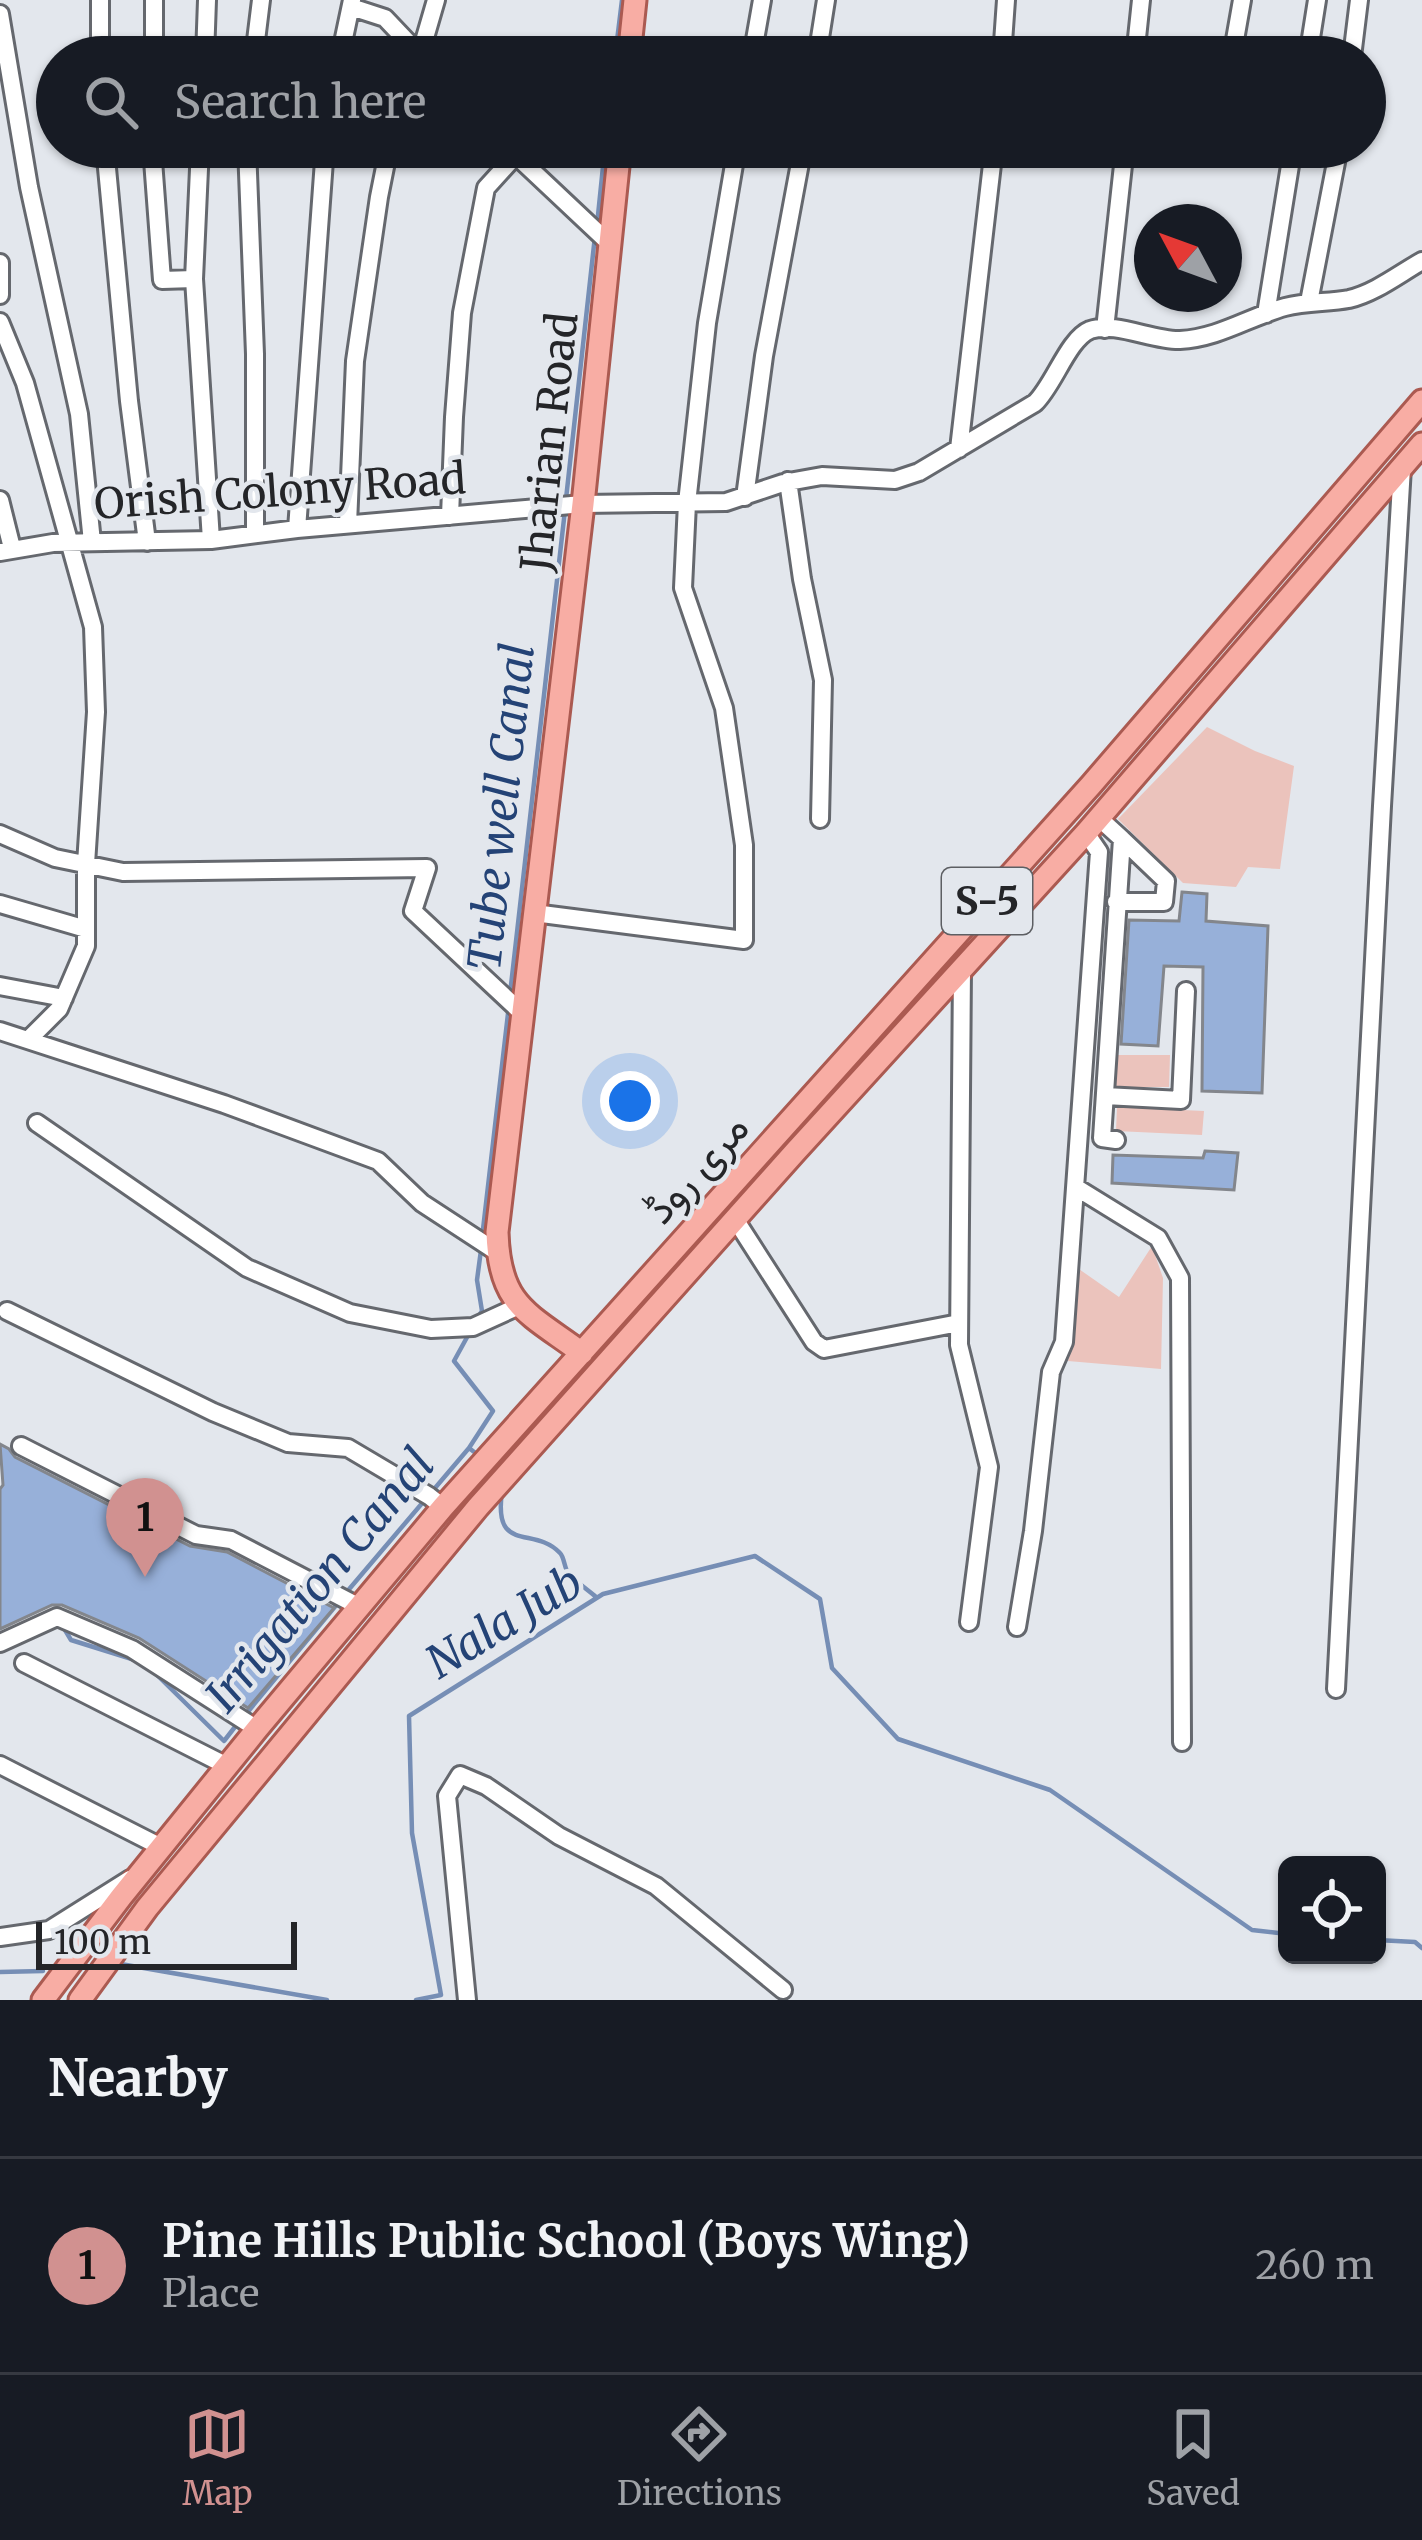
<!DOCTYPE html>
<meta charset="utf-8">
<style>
:root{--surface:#171b24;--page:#242831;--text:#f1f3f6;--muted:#9ea1a6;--line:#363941;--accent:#d19190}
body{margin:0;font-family:Merriweather,Vazirmatn,serif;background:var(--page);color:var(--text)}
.controls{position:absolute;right:36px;bottom:36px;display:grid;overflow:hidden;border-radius:18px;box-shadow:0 3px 9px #0004}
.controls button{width:108px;height:108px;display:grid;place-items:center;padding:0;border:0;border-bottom:3px solid var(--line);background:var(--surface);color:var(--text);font:60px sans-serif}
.compass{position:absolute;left:1134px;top:204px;width:108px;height:108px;border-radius:50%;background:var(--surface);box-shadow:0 3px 9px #0004;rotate:311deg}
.scale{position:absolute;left:36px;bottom:30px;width:261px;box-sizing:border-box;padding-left:12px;border:6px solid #242528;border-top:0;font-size:33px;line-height:42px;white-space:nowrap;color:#242528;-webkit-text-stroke:9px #e3e7ed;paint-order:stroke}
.you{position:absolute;left:630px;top:1101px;width:42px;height:42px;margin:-30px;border:9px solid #fff;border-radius:50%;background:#1a73e8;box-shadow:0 0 0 18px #1a73e833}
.badge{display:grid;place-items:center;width:78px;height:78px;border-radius:50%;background:var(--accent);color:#111;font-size:39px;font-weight:700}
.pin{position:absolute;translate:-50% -99px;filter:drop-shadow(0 3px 6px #0008)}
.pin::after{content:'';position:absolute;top:63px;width:42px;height:36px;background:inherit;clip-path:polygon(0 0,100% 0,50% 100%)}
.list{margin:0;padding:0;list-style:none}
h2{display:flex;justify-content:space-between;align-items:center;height:156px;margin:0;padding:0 48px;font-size:51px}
h2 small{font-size:39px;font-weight:400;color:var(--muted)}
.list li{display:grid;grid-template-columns:78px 1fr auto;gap:36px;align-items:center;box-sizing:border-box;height:216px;padding:0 48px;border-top:3px solid var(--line)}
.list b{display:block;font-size:45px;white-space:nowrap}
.list p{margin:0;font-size:39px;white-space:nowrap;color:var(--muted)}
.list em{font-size:39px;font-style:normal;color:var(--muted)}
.icon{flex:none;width:66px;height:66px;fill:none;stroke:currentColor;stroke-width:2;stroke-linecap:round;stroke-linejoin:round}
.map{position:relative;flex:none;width:1422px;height:2000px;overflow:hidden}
.search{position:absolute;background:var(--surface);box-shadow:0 3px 9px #0004;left:36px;right:36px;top:36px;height:132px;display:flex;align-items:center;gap:30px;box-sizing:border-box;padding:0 42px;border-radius:66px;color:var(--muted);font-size:45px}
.sheet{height:372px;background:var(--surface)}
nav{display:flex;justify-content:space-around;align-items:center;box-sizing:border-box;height:168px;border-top:3px solid var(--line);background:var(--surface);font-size:33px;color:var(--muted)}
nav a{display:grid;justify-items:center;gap:6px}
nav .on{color:var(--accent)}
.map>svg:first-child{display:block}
</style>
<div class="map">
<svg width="1422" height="2000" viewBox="0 0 1422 2000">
<rect width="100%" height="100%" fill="#e3e7ed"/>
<path fill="#ebc3bc" d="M1207,727L1255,751L1294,766L1280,869L1248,867L1236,887L1183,883L1118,819Z
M1115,1055H1170L1169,1087H1115Z
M1117,1107L1204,1111L1202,1135L1116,1131Z
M1152,1246L1163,1278L1161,1369L1068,1361L1075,1331L1076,1267L1119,1297Z"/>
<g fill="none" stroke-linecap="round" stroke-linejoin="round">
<path stroke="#768eb5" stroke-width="4.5" d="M615,57L622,0
M597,225L605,147
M566,499L595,236
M510,994L565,510
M482,1238L509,1005
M476,1320L482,1311L477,1280L481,1250
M469,1448L493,1411L454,1361L471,1330
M502,1491C493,1555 534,1525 560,1553C564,1557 564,1565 567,1571C574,1581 587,1589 596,1597
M345,1594L469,1448L478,1455
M62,1625L71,1640L135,1660
M154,1672L224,1741L238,1723
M246,1714L338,1603
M1377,1940L1415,1942L1422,1948
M115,1963L327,2000
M0,1972L43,1971
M416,2000L441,1995L412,1833L409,1716L603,1594L755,1556L820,1599L832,1668L898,1739L1050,1790L1252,1930L1287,1934"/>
</g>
<path fill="#97b0d9" stroke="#83868c" stroke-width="3" d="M1182,892L1207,894L1206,921L1268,926L1262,1093L1202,1091L1203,967L1164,966L1158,1046L1121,1044L1129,920L1179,921Z
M1205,1151L1238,1153L1234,1190L1112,1183L1113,1155L1203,1158Z
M0,1444L9,1449L15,1457L190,1546L227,1552L334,1608L248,1708L139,1638L62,1605H52L0,1629V1489L3,1485Z"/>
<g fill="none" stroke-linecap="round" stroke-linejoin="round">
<defs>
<path id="minor" d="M100,0V57
M351,7L385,18L422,57
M0,14L29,187L79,414L92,542
M420,55L436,0
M154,57V0
M205,57L207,0
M254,57L261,0
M340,57L352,0
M752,57L762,0
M817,57L826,0
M1002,57L1006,0
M1135,57L1141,0
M1232,57L1242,0
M1308,57L1317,0
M1352,57L1359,0
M105,147L129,401L147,542
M152,147L162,280L194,279
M200,147L194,279L211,540
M247,147L255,354V534
M507,147L610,244
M0,263V295
M1309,302L1339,147
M1266,314L1293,147
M0,322L25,383L93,627L96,712L86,864V946L59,1009L29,1039
M1105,329L1125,147
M959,449L994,147
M788,481L802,579L823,680L820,819
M745,497L764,356L803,147
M0,500L12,548
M450,516L454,417L462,313L486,188L516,155
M348,524L355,361L379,197L389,147
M297,529L325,147
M0,552L53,543L211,540L297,529L583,504L726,502L783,483L822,476L895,480L919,472L1035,403C1054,385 1068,339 1090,330C1115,321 1153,341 1180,340C1219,338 1249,317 1285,307C1306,301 1328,303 1349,299C1375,293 1399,274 1422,261
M1099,818L1122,839L1102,1138L1116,1140
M0,834L55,858L123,872L427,868L413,911L523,1014
M1116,902H1164L1166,881L1122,839
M0,904L86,929
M534,913L744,940V845L724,708L683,588L687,503L707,323L737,147
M962,968L959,1345L989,1467L969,1622
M0,986L64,998
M0,1031L224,1104L378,1161L422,1203L497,1252
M1105,1096L1181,1100L1186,991
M37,1123L247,1268L350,1313L431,1329L473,1327L519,1306
M1077,1188L1158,1238L1180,1278L1182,1742
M735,1219L814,1342L824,1349L959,1323
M7,1311L213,1412L288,1443L348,1448L429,1496L443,1507
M21,1446L196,1535L231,1540L358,1606
M1017,1627L1033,1531L1051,1372L1064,1342L1099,852L1086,833
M0,1643L57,1617L132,1649L257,1729
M24,1663L227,1766
M1336,1689L1382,806L1402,467
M0,1765L163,1848
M0,1937L49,1930L130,1879
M467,2000L447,1796L460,1775L486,1786L559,1836L656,1886L783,1990"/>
<path id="major" d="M629,57L635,0
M582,1353C528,1313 499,1306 497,1232L583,504L620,147
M43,2000L121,1897L257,1729L443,1507L1091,785L1422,401
M80,2000L147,1908L478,1507L795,1152L1086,833L1422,444"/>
</defs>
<use href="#minor" stroke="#65686e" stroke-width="22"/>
<use href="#major" stroke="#ab5a51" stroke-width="27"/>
<use href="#minor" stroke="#fff" stroke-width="16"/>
<use href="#major" stroke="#f8ada4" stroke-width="21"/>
</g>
<g text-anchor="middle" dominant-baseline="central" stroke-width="9" stroke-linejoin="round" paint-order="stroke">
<rect fill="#e3e7ed" stroke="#5d5f63" stroke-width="3" x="942" y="868" width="90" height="66" rx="9"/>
<g font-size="39" font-weight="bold" fill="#242528">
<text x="987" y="901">S-5</text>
</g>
<g font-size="42" fill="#242528" stroke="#e3e7ed">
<text transform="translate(549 442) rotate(-84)">Jharian Road</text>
<text transform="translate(280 491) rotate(-4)">Orish Colony Road</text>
<text transform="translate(696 1168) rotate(-48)">مری روڈ</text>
</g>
<g font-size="45" font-style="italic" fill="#244376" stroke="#e3e7ed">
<text transform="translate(501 807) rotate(-84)">Tube well Canal</text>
<text transform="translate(320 1580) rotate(-50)">Irrigation Canal</text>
<text transform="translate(504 1622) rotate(-31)">Nala Jub</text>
</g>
</g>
</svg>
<div class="controls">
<button><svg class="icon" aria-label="locate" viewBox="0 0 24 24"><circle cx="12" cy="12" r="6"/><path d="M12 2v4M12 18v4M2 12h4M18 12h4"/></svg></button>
</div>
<svg class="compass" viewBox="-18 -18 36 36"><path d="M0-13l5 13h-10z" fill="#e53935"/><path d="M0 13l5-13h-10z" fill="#9ea1a6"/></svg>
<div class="scale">100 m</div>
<div class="you"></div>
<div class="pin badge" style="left:145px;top:1577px">1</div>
<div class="search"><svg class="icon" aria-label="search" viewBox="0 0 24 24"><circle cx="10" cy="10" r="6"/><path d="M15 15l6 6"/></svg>Search here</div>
</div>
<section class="sheet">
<h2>Nearby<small></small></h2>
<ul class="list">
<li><span class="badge">1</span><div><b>Pine Hills Public School (Boys Wing)</b><p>Place</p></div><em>260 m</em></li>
</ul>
</section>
<nav>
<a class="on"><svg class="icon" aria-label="map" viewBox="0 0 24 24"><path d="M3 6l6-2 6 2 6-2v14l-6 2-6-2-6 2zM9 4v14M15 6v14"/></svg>Map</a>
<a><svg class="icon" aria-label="directions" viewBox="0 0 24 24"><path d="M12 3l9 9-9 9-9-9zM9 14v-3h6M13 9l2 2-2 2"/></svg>Directions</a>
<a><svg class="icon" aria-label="saved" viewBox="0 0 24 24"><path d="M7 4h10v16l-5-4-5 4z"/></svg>Saved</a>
</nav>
